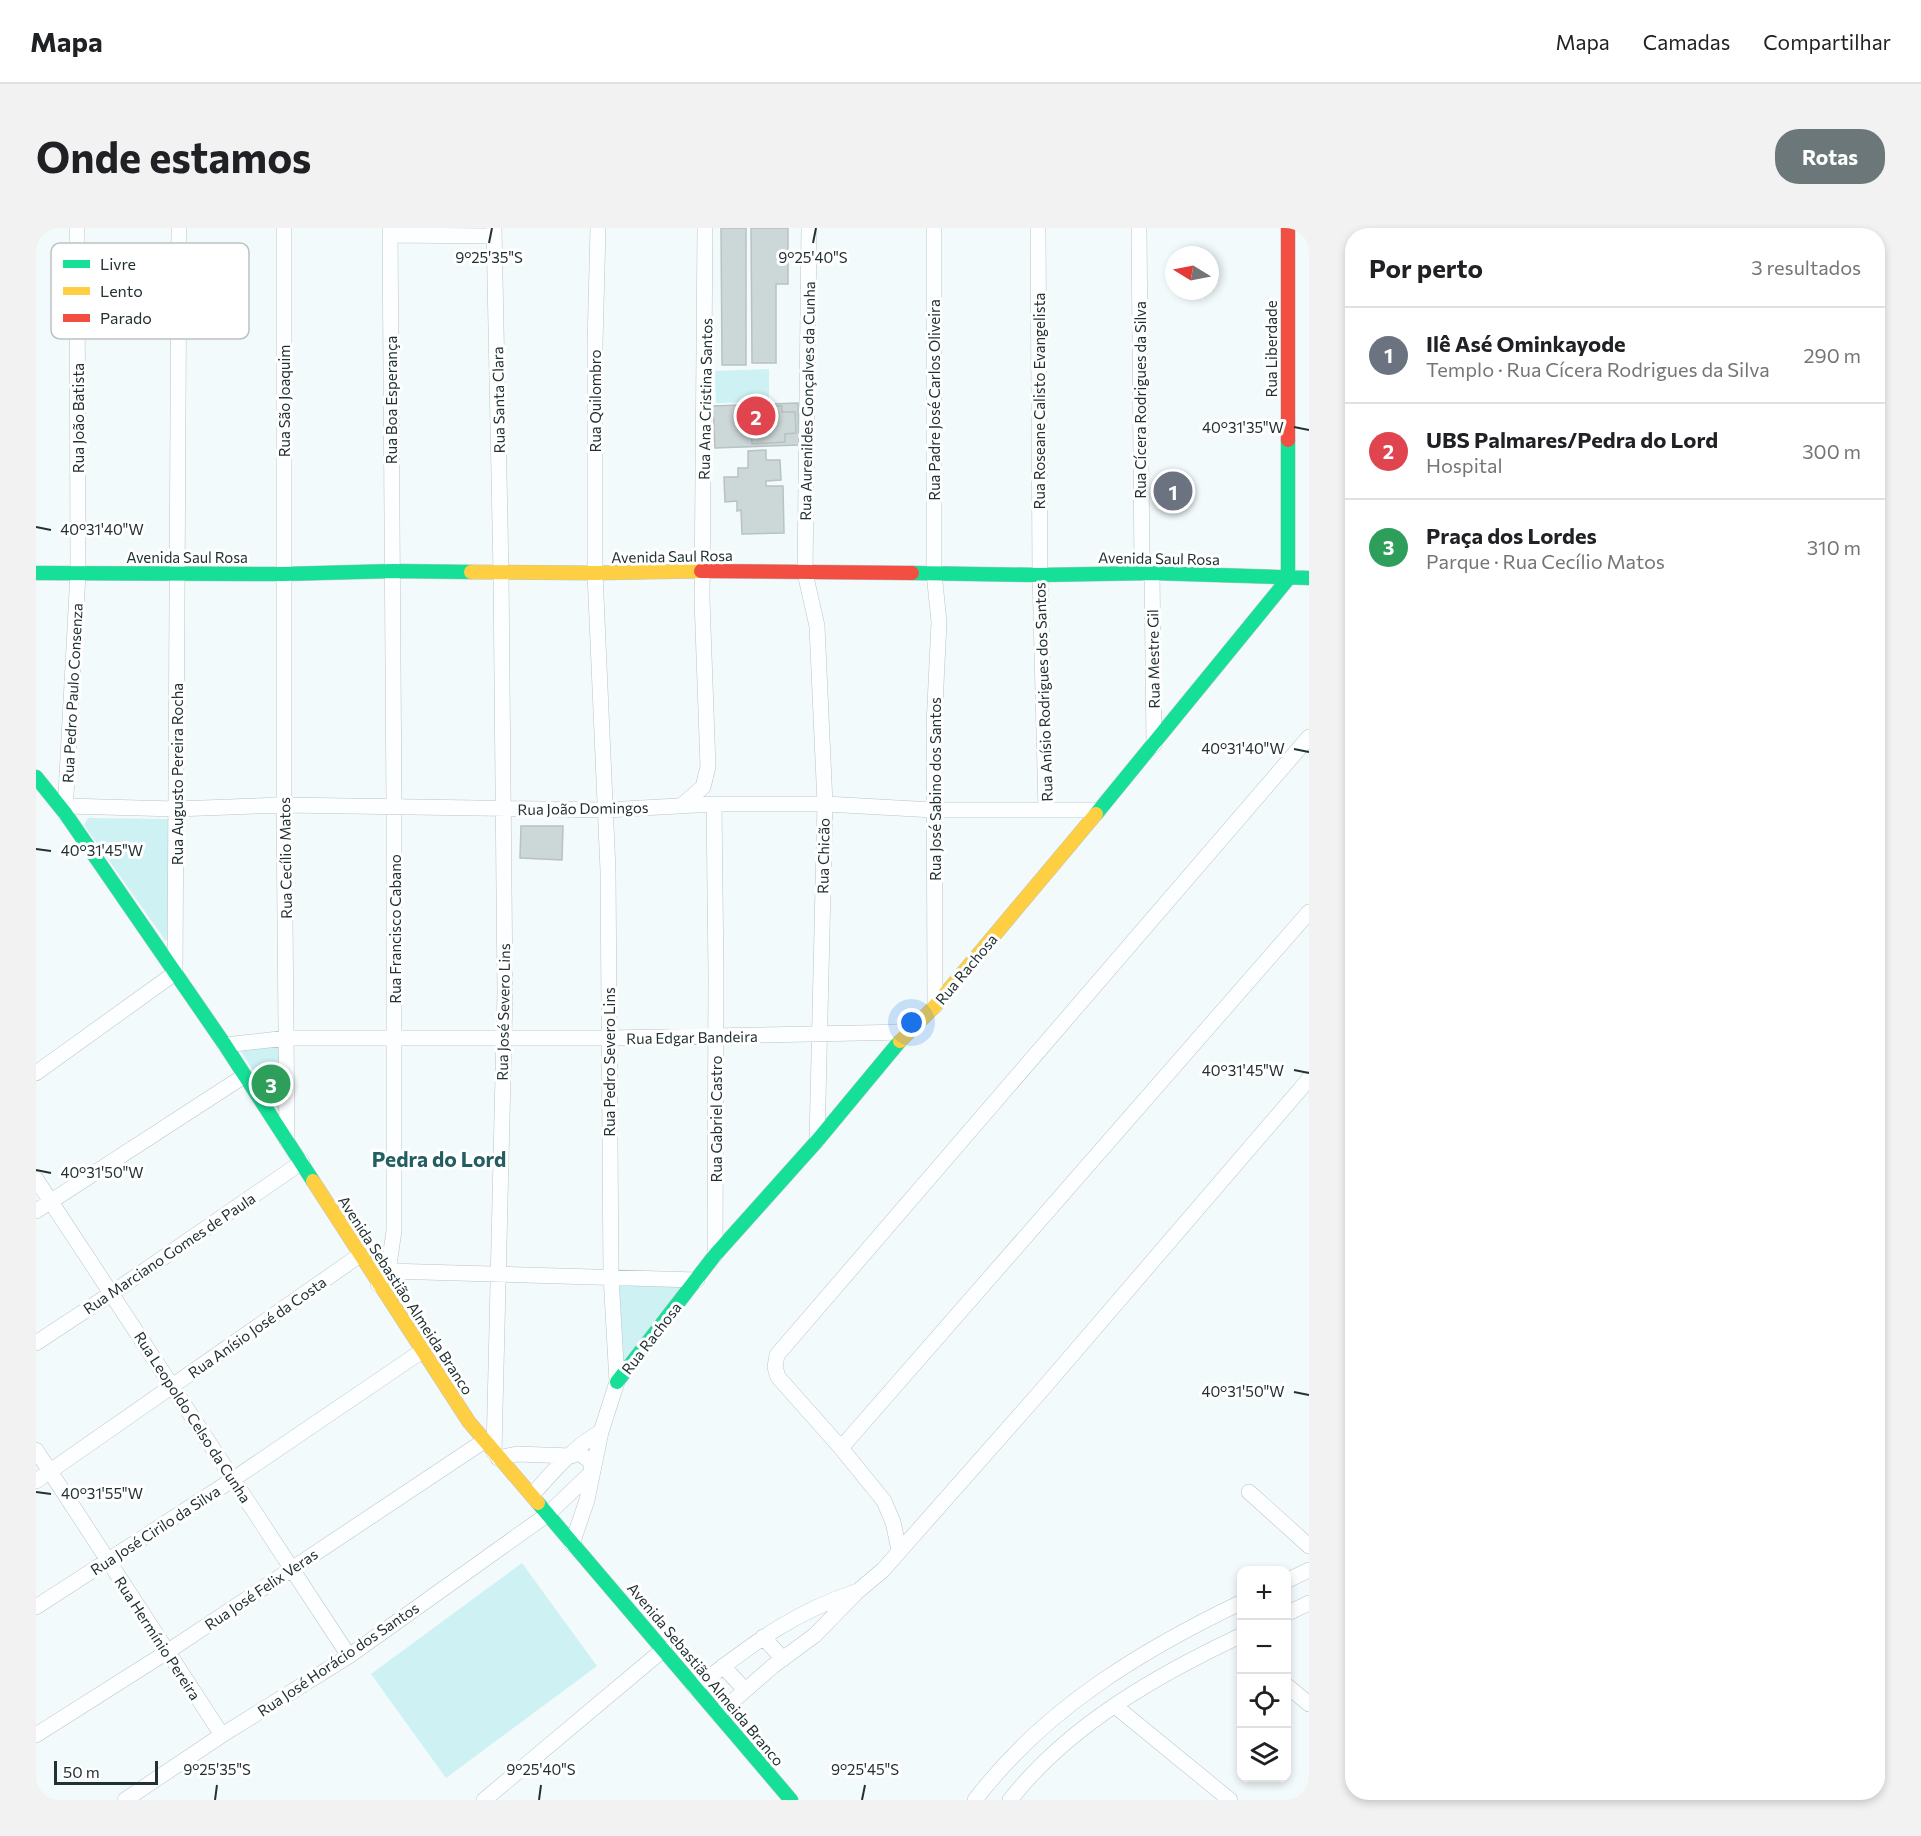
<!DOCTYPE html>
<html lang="pt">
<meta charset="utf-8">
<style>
:root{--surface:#fff;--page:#f2f2f2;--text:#202124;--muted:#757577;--line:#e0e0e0;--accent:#6b7779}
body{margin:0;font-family:Commissioner,sans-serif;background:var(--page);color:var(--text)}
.controls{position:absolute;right:18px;bottom:18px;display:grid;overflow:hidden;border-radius:12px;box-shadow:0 3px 9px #0003}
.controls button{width:54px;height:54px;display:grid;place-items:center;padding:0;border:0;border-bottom:2px solid var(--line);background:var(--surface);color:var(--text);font:30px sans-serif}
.compass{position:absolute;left:1129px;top:18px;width:54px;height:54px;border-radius:50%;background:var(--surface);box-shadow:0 3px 9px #0003;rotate:280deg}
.scale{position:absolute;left:18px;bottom:15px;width:104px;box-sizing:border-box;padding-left:6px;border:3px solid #223132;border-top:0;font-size:16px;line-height:21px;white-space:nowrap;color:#223132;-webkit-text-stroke:4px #fff;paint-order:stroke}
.you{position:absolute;left:876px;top:795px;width:21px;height:21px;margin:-15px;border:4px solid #fff;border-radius:50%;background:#1a73e8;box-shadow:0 0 0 9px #1a73e833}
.badge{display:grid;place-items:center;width:39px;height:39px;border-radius:50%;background:var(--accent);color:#fff;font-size:20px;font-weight:700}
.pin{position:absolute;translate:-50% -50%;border:3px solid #fff;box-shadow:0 2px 6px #0006}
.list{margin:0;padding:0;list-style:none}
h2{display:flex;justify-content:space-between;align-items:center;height:78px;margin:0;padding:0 24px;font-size:26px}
h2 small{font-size:20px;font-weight:400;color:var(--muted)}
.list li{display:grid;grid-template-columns:39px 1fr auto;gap:18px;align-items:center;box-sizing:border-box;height:96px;padding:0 24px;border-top:2px solid var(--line)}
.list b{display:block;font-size:22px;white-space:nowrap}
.list p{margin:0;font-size:20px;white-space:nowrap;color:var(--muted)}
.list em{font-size:20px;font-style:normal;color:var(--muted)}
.icon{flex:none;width:33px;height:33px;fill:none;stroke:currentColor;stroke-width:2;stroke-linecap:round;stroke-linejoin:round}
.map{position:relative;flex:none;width:1273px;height:1572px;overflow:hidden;border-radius:24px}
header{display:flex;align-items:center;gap:36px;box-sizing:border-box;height:84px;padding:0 30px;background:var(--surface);border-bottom:2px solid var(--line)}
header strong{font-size:28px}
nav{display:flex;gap:33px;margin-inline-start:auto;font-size:21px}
.intro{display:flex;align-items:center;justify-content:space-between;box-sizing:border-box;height:144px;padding:0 36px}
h1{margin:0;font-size:42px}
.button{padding:15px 27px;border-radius:24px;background:var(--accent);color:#fff;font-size:21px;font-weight:700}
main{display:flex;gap:36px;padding:0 36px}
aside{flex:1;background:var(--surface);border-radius:24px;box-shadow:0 3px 9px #0003}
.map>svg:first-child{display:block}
</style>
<header>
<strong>Mapa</strong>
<nav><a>Mapa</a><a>Camadas</a><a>Compartilhar</a></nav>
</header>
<div class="intro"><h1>Onde estamos</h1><a class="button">Rotas</a></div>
<main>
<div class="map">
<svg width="1273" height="1572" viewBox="0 0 1273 1572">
<rect width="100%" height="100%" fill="#f2fafc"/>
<path fill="#cef1f4" d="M733,141V174L680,175L679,143Z
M52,590L132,591L133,712H129L48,597Z
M244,817L246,889L204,822Z
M580,1056L649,1057L586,1140Z
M486,1335L561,1438L410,1550L335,1446Z"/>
<path fill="#ccd7d8" stroke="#b8c2c3" stroke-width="1.5" d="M685,0H710V137H686Z
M715,0H752V56H740V135H716Z
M762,175L763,217L679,220L677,178Z
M746,178V184H759L760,205L749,206V214L716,216L714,179Z
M730,222V232H744L745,252L730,253V258H747L748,305L706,306L705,282L701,283V273L689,274L688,249H702V240H712V223Z
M485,598H527L526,632L484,630Z"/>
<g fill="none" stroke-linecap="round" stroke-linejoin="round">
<defs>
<path id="street" d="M248,0V577L251,913
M773,0L769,345L781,398L789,576L781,913
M898,0V345L903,394L898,498L899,778
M1002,0L1004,347L1010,581
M1103,0L1106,345
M355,7L458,8
M1116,345L1118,517
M678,576L680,747L679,1027
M30,578L140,581L248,577L570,582L678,576H789L898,582H1063
M645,578L667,559L672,539L666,371L669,0
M29,585L42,345L41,0
M189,817L251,810H573L871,804
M0,845L139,745L143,0
M0,951L313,1428
M0,983L208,848
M352,1043L661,1052
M342,1056L352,1043L358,1003V580L354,0
M0,1115L76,1065L266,934
M805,1220L1273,684
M0,1222L186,1507
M458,1224L469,764L465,345L458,0
M0,1253L324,1027
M1213,1264L1273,1318
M496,1267C517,1244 538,1218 565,1204
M536,1316L551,1272L565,1204L581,1154L575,1048L572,643L559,345V116L562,0
M863,1322L857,1294L848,1273L805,1220L742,1149L739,1139L741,1127L1273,509
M1250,1353L1273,1342
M0,1379L196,1252L386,1123
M1250,1386L1273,1375
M727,1409L747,1431
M687,1438L709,1462
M1250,1457L1273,1476
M659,1460C715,1417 755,1385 822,1363
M1079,1478L1194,1572
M682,1486L737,1438L779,1407L822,1363L847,1342L1005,1163L1273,851
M0,1507L131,1424L448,1213
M89,1572L186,1507L313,1428L512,1286L556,1244L554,1233L543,1225L535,1228L481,1226L462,1230
M448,1572L628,1421
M939,1572C1008,1481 1104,1423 1206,1374
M974,1572C1033,1497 1121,1447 1206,1407"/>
<path id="fast" d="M0,345L248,346L357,343L435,344
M876,345L1004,347L1116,345L1273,350
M0,549L29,585L189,817L277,953
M1060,586L1252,351V212
M581,1154L679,1027L781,913L864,813
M502,1275L755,1572"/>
<path id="slow" d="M435,344L559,345L665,343
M864,813L899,778L1060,586
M277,953L433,1194L502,1275"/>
<path id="jam" d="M1252,0V212
M665,343L876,345"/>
</defs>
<use href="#street" stroke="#bac5c6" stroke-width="16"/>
<use href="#fast" stroke="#bac5c6" stroke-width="15"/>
<use href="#slow" stroke="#bac5c6" stroke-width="15"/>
<use href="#jam" stroke="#bac5c6" stroke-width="15"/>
<use href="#street" stroke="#fdfeff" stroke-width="15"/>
<use href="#fast" stroke="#16e098" stroke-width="14"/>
<use href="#slow" stroke="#ffcf43" stroke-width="14"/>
<use href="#jam" stroke="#f24e42" stroke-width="14"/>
</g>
<path fill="none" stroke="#223132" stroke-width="2" d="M453,15L456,0M777,15L780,0M1258,199L1273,202M0,299L15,302M1258,521L1273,524M0,621L15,623M1258,842L1273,845M0,942L15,945M1258,1164L1273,1167M0,1264L15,1266M179,1572L181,1557M503,1572L505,1557M826,1572L829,1557"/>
<g text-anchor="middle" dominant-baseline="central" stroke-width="6" stroke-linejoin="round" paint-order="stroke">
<g font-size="15" fill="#223132" stroke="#fff">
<text transform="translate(1235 121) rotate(-90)">Rua Liberdade</text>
<text transform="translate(669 171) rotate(-89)">Rua Ana Cristina Santos</text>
<text transform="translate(355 172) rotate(-90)">Rua Boa Esperança</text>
<text transform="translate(462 172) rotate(-91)">Rua Santa Clara</text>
<text transform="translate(898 172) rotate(-90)">Rua Padre José Carlos Oliveira</text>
<text transform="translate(1104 172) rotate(-90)">Rua Cícera Rodrigues da Silva</text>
<text transform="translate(248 173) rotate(-90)">Rua São Joaquim</text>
<text transform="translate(559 173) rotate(-90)">Rua Quilombro</text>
<text transform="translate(771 173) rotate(-89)">Rua Aurenildes Gonçalves da Cunha</text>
<text transform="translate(1003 173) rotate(-90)">Rua Roseane Calisto Evangelista</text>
<text transform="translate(42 190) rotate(-90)">Rua João Batista</text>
<text transform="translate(636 328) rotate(-1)">Avenida Saul Rosa</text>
<text x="151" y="329">Avenida Saul Rosa</text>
<text transform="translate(1123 330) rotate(1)">Avenida Saul Rosa</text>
<text transform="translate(1117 431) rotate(-91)">Rua Mestre Gil</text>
<text transform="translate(1007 464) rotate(-92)">Rua Anísio Rodrigues dos Santos</text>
<text transform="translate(36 465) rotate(-87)">Rua Pedro Paulo Consenza</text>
<text transform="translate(141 546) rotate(-90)">Rua Augusto Pereira Rocha</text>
<text transform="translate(899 561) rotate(-90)">Rua José Sabino dos Santos</text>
<text transform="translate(547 580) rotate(-1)">Rua João Domingos</text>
<text transform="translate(787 628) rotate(-89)">Rua Chicão</text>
<text transform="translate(249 630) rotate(-91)">Rua Cecílio Matos</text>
<text transform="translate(359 701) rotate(-90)">Rua Francisco Cabano</text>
<text transform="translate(930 741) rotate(-50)">Rua Rachosa</text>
<text transform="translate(467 784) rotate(-89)">Rua José Severo Lins</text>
<text transform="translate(656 809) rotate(-1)">Rua Edgar Bandeira</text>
<text transform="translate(573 834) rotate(-90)">Rua Pedro Severo Lins</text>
<text transform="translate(680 891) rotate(-90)">Rua Gabriel Castro</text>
<text transform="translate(133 1025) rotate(-34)">Rua Marciano Gomes de Paula</text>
<text transform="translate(370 1067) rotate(57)">Avenida Sebastião Almeida Branco</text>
<text transform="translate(221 1099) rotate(-35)">Rua Anísio José da Costa</text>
<text transform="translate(615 1110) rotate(-52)">Rua Rachosa</text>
<text transform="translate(157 1189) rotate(57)">Rua Leopoldo Celso da Cunha</text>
<text transform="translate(119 1302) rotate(-33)">Rua José Cirilo da Silva</text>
<text transform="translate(225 1361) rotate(-34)">Rua José Felix Veras</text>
<text transform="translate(122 1410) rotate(57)">Rua Hermínio Pereira</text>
<text transform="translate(302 1431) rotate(-34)">Rua José Horácio dos Santos</text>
<text transform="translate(670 1446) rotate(50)">Avenida Sebastião Almeida Branco</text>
</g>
<g font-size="21" font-weight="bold" fill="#235e61" stroke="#fff">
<text x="403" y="930">Pedra do Lord</text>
</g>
</g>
<rect x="15" y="15" width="198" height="96" rx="9" fill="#fff" stroke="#bdc1c2" stroke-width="1.5"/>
<rect x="27" y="32" width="27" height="8" fill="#16e098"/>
<rect x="27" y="59" width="27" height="8" fill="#ffcf43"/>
<rect x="27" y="86" width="27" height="8" fill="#f24e42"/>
<g font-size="16" fill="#223132">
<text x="64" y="42">Livre</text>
<text x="64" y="69">Lento</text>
<text x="64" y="96">Parado</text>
</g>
<g font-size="15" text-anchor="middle" fill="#223132" stroke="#fff" stroke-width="6" stroke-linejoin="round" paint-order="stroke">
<text x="453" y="35">9°25'35"S</text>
<text x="777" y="35">9°25'40"S</text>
<text x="1207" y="205">40°31'35"W</text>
<text x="66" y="307">40°31'40"W</text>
<text x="1207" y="526">40°31'40"W</text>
<text x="66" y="628">40°31'45"W</text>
<text x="1207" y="848">40°31'45"W</text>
<text x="66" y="950">40°31'50"W</text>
<text x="1207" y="1169">40°31'50"W</text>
<text x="66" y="1271">40°31'55"W</text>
<text x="181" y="1547">9°25'35"S</text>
<text x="505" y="1547">9°25'40"S</text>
<text x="829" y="1547">9°25'45"S</text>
</g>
</svg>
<div class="controls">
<button>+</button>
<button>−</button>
<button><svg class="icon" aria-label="locate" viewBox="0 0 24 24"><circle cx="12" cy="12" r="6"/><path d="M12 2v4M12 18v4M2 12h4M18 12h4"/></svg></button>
<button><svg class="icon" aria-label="layers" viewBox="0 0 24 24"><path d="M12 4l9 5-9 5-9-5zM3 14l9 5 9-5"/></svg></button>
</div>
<svg class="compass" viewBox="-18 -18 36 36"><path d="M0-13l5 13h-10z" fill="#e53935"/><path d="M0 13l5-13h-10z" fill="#757577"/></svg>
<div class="scale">50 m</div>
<div class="you"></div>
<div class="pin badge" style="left:1137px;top:263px;background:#6b7280">1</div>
<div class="pin badge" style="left:720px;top:188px;background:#e0444e">2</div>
<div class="pin badge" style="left:235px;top:856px;background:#2e9e5b">3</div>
</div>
<aside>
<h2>Por perto<small>3 resultados</small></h2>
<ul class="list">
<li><span class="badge" style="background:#6b7280">1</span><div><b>Ilê Asé Ominkayode</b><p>Templo · Rua Cícera Rodrigues da Silva</p></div><em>290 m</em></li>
<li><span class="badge" style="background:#e0444e">2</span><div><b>UBS Palmares/Pedra do Lord</b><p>Hospital</p></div><em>300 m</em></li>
<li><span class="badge" style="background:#2e9e5b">3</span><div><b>Praça dos Lordes</b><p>Parque · Rua Cecílio Matos</p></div><em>310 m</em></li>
</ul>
</aside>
</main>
